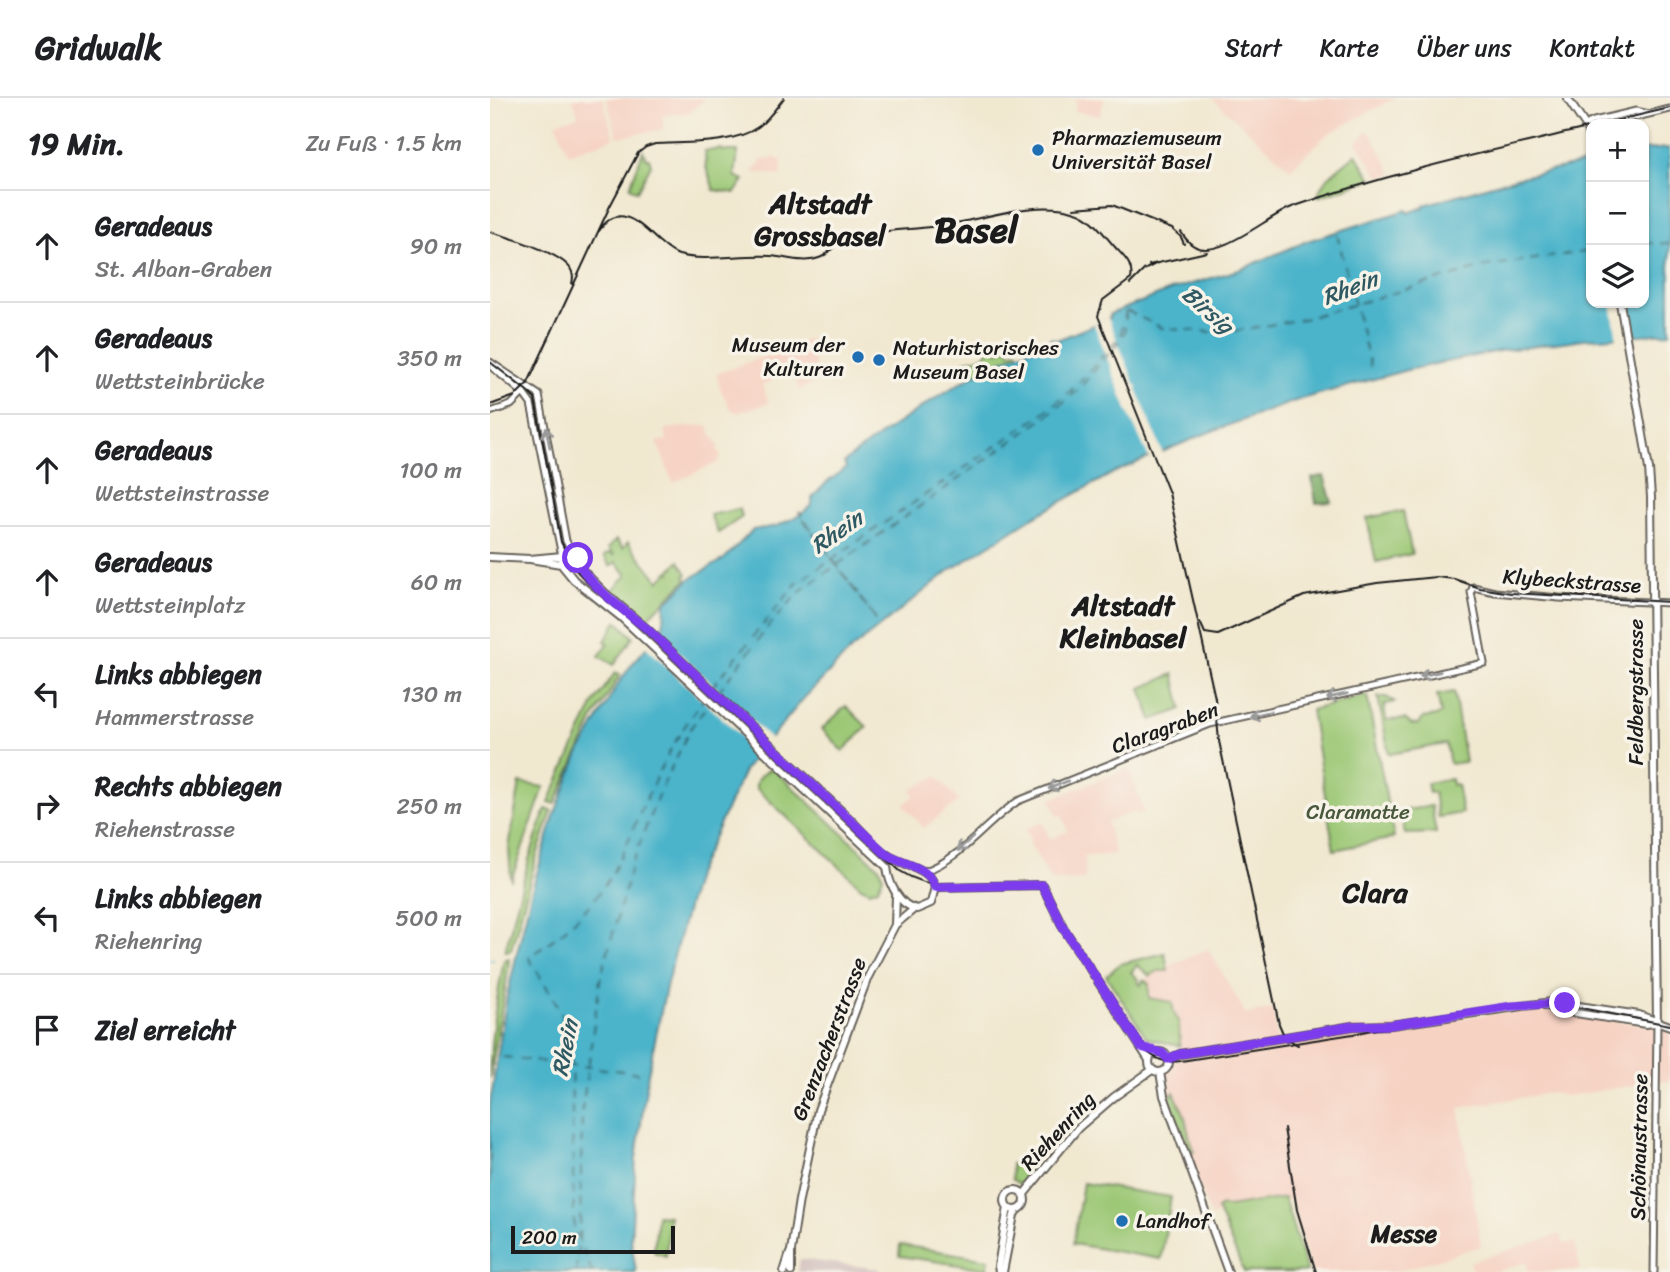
<!DOCTYPE html>
<html lang="de">
<meta charset="utf-8">
<style>
:root{--surface:#fff;--page:#f2f2f2;--text:#202124;--muted:#757577;--line:#e0e0e0}
body{margin:0;font-family:Sriracha,sans-serif;background:var(--page);color:var(--text)}
.controls{position:absolute;right:21px;top:21px;display:grid;overflow:hidden;border-radius:14px;box-shadow:0 2px 5px #0004}
.controls button{width:63px;height:63px;display:grid;place-items:center;padding:0;border:0;border-bottom:2px solid var(--line);background:var(--surface);color:var(--text);font:35px sans-serif}
.scale{position:absolute;left:21px;bottom:18px;width:164px;box-sizing:border-box;padding-left:7px;border:4px solid #1c1c1c;border-top:0;font-size:19px;line-height:24px;white-space:nowrap;color:#1c1c1c;-webkit-text-stroke:5px #f7f3e8;paint-order:stroke}
.stop{position:absolute;width:21px;height:21px;margin:-16px;border:5px solid #7c3aed;border-radius:50%;background:#fff}
.stop.end{background:#7c3aed;border-color:#fff;box-shadow:0 2px 7px #0008}
.list{margin:0;padding:0;list-style:none}
h2{display:flex;justify-content:space-between;align-items:center;height:91px;margin:0;padding:0 28px;font-size:30px}
h2 small{font-size:23px;font-weight:400;color:var(--muted)}
.list li{display:grid;grid-template-columns:46px 1fr auto;gap:21px;align-items:center;box-sizing:border-box;height:112px;padding:0 28px;border-top:2px solid var(--line)}
.list b{display:block;font-size:26px;white-space:nowrap}
.list p{margin:0;font-size:23px;white-space:nowrap;color:var(--muted)}
.list em{font-size:23px;font-style:normal;color:var(--muted)}
.icon{flex:none;width:38px;height:38px;fill:none;stroke:currentColor;stroke-width:2;stroke-linecap:round;stroke-linejoin:round}
.map{position:relative;flex:none;width:1180px;height:1174px;overflow:hidden}
header{display:flex;align-items:center;gap:42px;box-sizing:border-box;height:98px;padding:0 35px;background:var(--surface);border-bottom:2px solid var(--line)}
header strong{font-size:33px}
nav{display:flex;gap:38px;margin-inline-start:auto;font-size:24px}
main{display:flex}
aside{flex:1;background:var(--surface)}
.map>svg:first-child{display:block}
</style>
<header>
<strong>Gridwalk</strong>
<nav><a>Start</a><a>Karte</a><a>Über uns</a><a>Kontakt</a></nav>
</header>
<main>
<aside>
<h2>19 Min.<small>Zu Fuß · 1.5 km</small></h2>
<ul class="list">
<li><svg class="icon" aria-label="ahead" viewBox="0 0 24 24"><path d="M12 20V5M6 11l6-6 6 6"/></svg><div><b>Geradeaus</b><p>St. Alban-Graben</p></div><em>90 m</em></li>
<li><svg class="icon" aria-label="ahead" viewBox="0 0 24 24"><path d="M12 20V5M6 11l6-6 6 6"/></svg><div><b>Geradeaus</b><p>Wettsteinbrücke</p></div><em>350 m</em></li>
<li><svg class="icon" aria-label="ahead" viewBox="0 0 24 24"><path d="M12 20V5M6 11l6-6 6 6"/></svg><div><b>Geradeaus</b><p>Wettsteinstrasse</p></div><em>100 m</em></li>
<li><svg class="icon" aria-label="ahead" viewBox="0 0 24 24"><path d="M12 20V5M6 11l6-6 6 6"/></svg><div><b>Geradeaus</b><p>Wettsteinplatz</p></div><em>60 m</em></li>
<li><svg class="icon" aria-label="left" viewBox="0 0 24 24"><path d="M17 20v-9H6M10 6l-5 5 5 5"/></svg><div><b>Links abbiegen</b><p>Hammerstrasse</p></div><em>130 m</em></li>
<li><svg class="icon" aria-label="right" viewBox="0 0 24 24"><path d="M7 20v-9h11M14 6l5 5-5 5"/></svg><div><b>Rechts abbiegen</b><p>Riehenstrasse</p></div><em>250 m</em></li>
<li><svg class="icon" aria-label="left" viewBox="0 0 24 24"><path d="M17 20v-9H6M10 6l-5 5 5 5"/></svg><div><b>Links abbiegen</b><p>Riehenring</p></div><em>500 m</em></li>
<li><svg class="icon" aria-label="arrive" viewBox="0 0 24 24"><path d="M6 21V4h12l-3 4 3 4H6"/></svg><div><b>Ziel erreicht</b></div></li>
</ul>
</aside>
<div class="map">
<svg width="1180" height="1174" viewBox="0 0 1180 1174">
<rect width="100%" height="100%" fill="#f7f3e8"/>
<filter id="ink" filterUnits="userSpaceOnUse"><feTurbulence type="fractalNoise" baseFrequency=".0143" numOctaves="2"/><feDisplacementMap in="SourceGraphic" scale="14" xChannelSelector="R" yChannelSelector="G"/><feConvolveMatrix kernelMatrix="1 2 1 2 8 2 1 2 1" color-interpolation-filters="sRGB"/></filter>
<filter id="wash" filterUnits="userSpaceOnUse"><feTurbulence type="fractalNoise" baseFrequency=".00686" numOctaves="4" result="noise"/><feDisplacementMap in="SourceGraphic" scale="28" xChannelSelector="R" yChannelSelector="G"/><feGaussianBlur stdDeviation="1.57" result="paint"/><feColorMatrix in="noise" values="0 0 0 0 0 0 0 0 0 0 0 0 0 0 0 0 0 1.4 0 .05"/><feComposite in="paint" operator="in"/></filter>
<g filter="url(#wash)">
<rect width="100%" height="100%" fill="#f1e8d0"/>
<path fill="#f6d2c3" d="M83,0H113L124,40L78,56L66,24L88,18Z
M116,0H216L198,15L173,17V31L130,39L127,38Z
M586,0H614L610,18L585,13Z
M722,0H905L838,36L800,71Z
M876,34H880L903,76L889,79L867,45Z
M284,59L292,63L291,78L263,74L272,62Z
M315,242H325L326,260L323,261L329,282L309,292L301,272L288,276L287,274L285,275L287,280L272,287L279,305L247,315L240,310L231,293L226,276L278,257L302,251Z
M217,327L229,349L227,351L231,358L227,365L183,385L167,344L177,342L175,331Z
M639,670L654,714L646,717L644,714L617,724L625,756L595,758V782L561,783L539,744L541,743L535,731L553,724L560,741L578,733L572,717L567,718L561,701Z
M447,678L469,703L434,730L414,707L425,697L421,692Z
M718,851L756,916L783,911L787,942L867,929L887,932L1052,909L1061,913L1180,931V982L1076,998L1061,995L969,1010L991,1148L906,1174H822L807,1127L802,1101L736,1112L721,1119L676,999L672,975L685,962L691,959L688,939L689,925L684,915L682,904L659,899L661,895L659,886L656,883L663,874L678,873L677,869Z
M1070,1136L1074,1146L1085,1144L1090,1172L1039,1174L1036,1164L1004,1174H983L980,1164Z"/>
<path fill="#d1bfbd" d="M310,1161L390,1171L389,1174H308Z"/>
<path fill="#9cc876" stroke="#5c7249" stroke-width="2" d="M232,51L233,53H248L245,78L254,82L245,95L224,92L216,69L215,53Z
M153,53L156,60H159L161,67L147,93L140,89Z
M866,56L882,81L828,99C829,82 854,67 866,56Z
M503,247L507,254L518,249L521,255L527,252L530,257L497,269L481,278L474,263L494,258Z
M249,411L252,419L228,435L220,417Z
M913,413L922,456L886,464L877,420Z
M126,442L133,450L138,444L169,483L178,474L181,475L180,473L189,463L197,476L195,478L197,481L155,523L122,493L137,477L126,464L120,468L114,458L120,455L125,458L118,450Z
M127,523L143,539L124,567L109,558L118,546L115,543Z
M125,575L130,577L104,620L65,706L59,704L104,605Z
M684,576L692,611L662,622L651,590Z
M964,594L975,664L960,666L956,646L899,656L888,599H896L905,604L894,606L896,622L915,621L922,627L929,626L933,620L946,618L951,615L947,597Z
M877,597L904,740L844,752L821,612Z
M356,608L377,629L353,653L332,631Z
M282,670L390,770L393,779L388,790L380,793L371,789L266,690C265,681 274,674 282,670Z
M961,681L962,687L967,686L972,715L948,719L944,694L939,695L937,685Z
M30,685L54,689L21,783L19,750Z
M941,708L946,735L915,736L911,713Z
M56,711L62,713L46,760L21,852L15,853L39,761Z
M675,855L678,873H668L660,878L647,867L641,874L649,882L648,884L651,887L653,882L659,885V900L682,904L684,915L689,925L690,948L657,940L616,878L630,866Z
M19,860L18,872L0,980C0,937 6,905 14,862Z
M684,994C687,1003 694,1012 695,1020C698,1032 700,1043 704,1054L701,1055L680,1003L679,999Z
M521,1066L545,1070L546,1072L537,1083L530,1087L522,1081Z
M593,1085L681,1099L671,1161L583,1146Z
M794,1100L817,1174H754L727,1111L732,1108L738,1109Z
M167,1117L179,1118L176,1158L164,1154Z
M410,1147L499,1161L497,1171L409,1158Z"/>
<path fill="#7dac67" stroke="#4c6442" stroke-width="2" d="M834,378L842,404L826,405L822,380Z"/>
<path fill="#4cb4ca" stroke="#346873" stroke-width="2" d="M1179,50L1180,235L1094,241L1009,253L917,272L811,301L717,335L625,374L540,421L459,473L361,552L314,600L255,671L206,777L177,885L158,976L146,1060L141,1142L146,1174H0V1006L17,898L41,795L65,715L88,658L126,589L142,566L171,533L174,523L175,506L200,481L234,461L263,432L287,428L310,417L322,407V400L335,386L356,370L354,364C398,331 444,299 493,272C515,259 537,255 561,240L567,242L619,221L620,216L681,192L749,172L817,143L917,112L918,115L934,109V107L1026,80L1101,64V205H1154V52Z"/>
<path fill="#f1e8d0" d="M1121,205H1138L1145,240L1127,241Z
M618,220L645,286L648,288L647,291L673,356L660,362L640,319L604,226Z
M166,533L283,643L271,657L154,547Z"/>
<g fill="none" stroke-linecap="round" stroke-linejoin="round">
<path stroke="#4cb4ca" stroke-width="2" d="M0,862L3,861"/>
<path stroke="#2f5962" stroke-width="2" stroke-dasharray="9 7" stroke-linecap="butt" d="M847,136L881,271
M1154,145L1180,146
M637,213L672,230L733,235L813,221L997,168L1101,153
M313,421L387,524L309,414L390,527
M222,589L307,485L547,320L584,290L630,238L636,213
M228,594L282,524L313,491L549,324L587,293L629,244L635,233L636,217
M13,959L150,975
M86,1174L90,1129L92,1013L110,882L142,766L167,700L200,631L224,598
M102,1174L84,1130L81,955L70,911L39,860C65,840 89,822 109,795C132,765 143,728 159,695C175,659 195,625 219,594"/>
</g>
</g>
<g filter="url(#ink)">
<g fill="none" stroke-linecap="round" stroke-linejoin="round">
<defs>
<path id="tertiary" d="M1116,26L1180,11
M1097,31L1099,25L1104,23L1146,13L1159,16
M0,264L49,297L76,443L82,454
M3,270L33,295L41,306L72,458
M0,314L21,307L35,293
M435,773C471,761 496,724 528,703L720,626L994,565L981,494L983,489L1005,494L1069,500L1180,505
M1164,1174L1167,925"/>
<path id="secondary" d="M1077,0L1097,30L1101,52
M1130,205L1159,371L1161,399L1167,925
M72,458L71,466L84,482L132,520L397,769
M0,459L40,461L71,466
M40,461L72,458L79,454L85,455L93,473L115,495L156,530L364,725C374,736 384,748 396,756C413,769 439,767 445,789L441,805L427,811C409,808 399,786 397,769
M445,789L552,787L574,831L659,962
M405,827L406,798
M1054,907L1073,913L1156,926L1165,925
M659 964a10 10 0 1 1 20 0a10 10 0 1 1-20 0Z
M678,961L690,956L863,928L901,927L1062,904L1149,917L1180,928
M670,974L674,998L738,1174
M515 1102a10 10 0 1 1 20 0a10 10 0 1 1-20 0Z
M534,1096L588,1030L624,999L662,972
M294,1174L300,1155
M301,1174V1153L309,1102L328,1012L378,879L405,827L424,811
M509,1174L508,1168L518,1109
M513,1174L524,1117L527,1112"/>
</defs>
<use href="#tertiary" stroke="#67635b" stroke-width="9"/>
<use href="#secondary" stroke="#67635b" stroke-width="10"/>
<use href="#tertiary" stroke="#fff" stroke-width="5"/>
<use href="#secondary" stroke="#fff" stroke-width="6"/>
<path stroke="#1c1c1c" stroke-width="2" d="M1111,26L1180,10
M584,110L622,107L682,131L691,139L694,146
M109,133C136,92 164,149 189,157C213,164 254,156 281,158C295,159 315,166 329,160C342,156 345,142 359,139C388,132 419,132 449,128C491,123 544,100 586,114C603,119 614,137 625,149C634,159 644,167 641,181L613,202L608,218L679,395L725,600L729,643L789,926L795,940L808,947
M0,134C19,139 68,154 80,170C84,176 83,181 82,186
M691,134C695,140 699,146 706,149C730,161 778,118 802,109C900,75 1001,53 1101,29
M659,167L717,154
M640,186L654,172L667,165
M0,264L36,292L45,301L71,444L85,471L97,484L155,533L410,773C447,797 496,788 539,787L550,789L557,797L575,831L654,950C665,962 675,965 691,963L863,936L942,919L1035,906L1075,907L1180,927
M0,307L25,298L38,285L120,108L148,55L156,49L165,46C195,44 243,47 268,29C279,21 286,10 294,0
M710,524L715,535L728,537L814,498L887,485L946,479L964,481L990,490L1021,495L1180,504
M794,1030L807,1112L826,1174"/>
</g>
<defs><path id="oneway-shaft" d="M-6 0H5M1.5-3L5.5 0L1.5 3" fill="none" stroke-width="1.6" stroke-linecap="round" stroke-linejoin="round" transform="scale(1.75)"/></defs>
<g stroke="#999">
<use href="#oneway-shaft" transform="translate(58 340) rotate(-101)"/>
<use href="#oneway-shaft" transform="translate(940 576) rotate(167)"/>
<use href="#oneway-shaft" transform="translate(847 598) rotate(167)"/>
<use href="#oneway-shaft" transform="translate(770 616) rotate(167)"/>
<use href="#oneway-shaft" transform="translate(568 687) rotate(158)"/>
<use href="#oneway-shaft" transform="translate(475 746) rotate(139)"/>
</g>
</g>
<g fill="none" stroke-linecap="round" stroke-linejoin="round" filter="url(#ink)">
<path stroke="#7c3aed" stroke-width="9" d="M88,460C88,479 140,517 156,530L397,757C414,767 439,768 445,789L552,787L574,831L651,949L672,955L678,961L690,956L863,928L901,927L1022,908L1075,905"/>
</g>
<g fill="#1f6fb2" stroke="#f7f3e8" stroke-width="2.5">
<circle cx="548" cy="52" r="7"/>
<circle cx="368" cy="259" r="7"/>
<circle cx="389" cy="262" r="7"/>
<circle cx="632" cy="1123" r="7"/>
</g>
<g text-anchor="middle" dominant-baseline="central" stroke-width="7" stroke-linejoin="round" paint-order="stroke">
<g font-size="21" fill="#1c1c1c" stroke="#f7f3e8" text-anchor="start">
<text x="562" y="40">Pharmaziemuseum<tspan x="562" dy="24">Universität Basel</tspan></text>
<text x="354" y="247" text-anchor="end">Museum der<tspan x="354" dy="24">Kulturen</tspan></text>
<text x="403" y="250">Naturhistorisches<tspan x="403" dy="24">Museum Basel</tspan></text>
<text x="646" y="1123">Landhof</text>
</g>
<g font-size="21" fill="#1c1c1c" stroke="#f7f3e8">
<text transform="translate(1082 483) rotate(4)">Klybeckstrasse</text>
<text transform="translate(1146 594) rotate(-90)">Feldbergstrasse</text>
<text transform="translate(675 630) rotate(-20)">Claragraben</text>
<text transform="translate(339 941) rotate(-69)">Grenzacherstrasse</text>
<text transform="translate(568 1033) rotate(-47)">Riehenring</text>
<text transform="translate(1149 1049) rotate(-89)">Schönaustrasse</text>
</g>
<g font-size="21" fill="#49583c" stroke="#f7f3e8">
<text x="868" y="714">Claramatte</text>
</g>
<g font-size="23" font-style="italic" fill="#2f5962" stroke="#f7f3e8">
<text transform="translate(860 190) rotate(-21)">Rhein</text>
<text transform="translate(718 212) rotate(41)">Birsig</text>
<text transform="translate(347 434) rotate(-35)">Rhein</text>
<text transform="translate(75 950) rotate(-79)">Rhein</text>
</g>
<g font-size="24" font-weight="bold" fill="#1c1c1c" stroke="#f7f3e8">
<text x="914" y="1136">Messe</text>
</g>
<g font-size="28" font-weight="bold" fill="#1c1c1c" stroke="#f7f3e8">
<text x="330" y="105">Altstadt<tspan x="330" dy="32">Grossbasel</tspan></text>
<text x="633" y="507">Altstadt<tspan x="633" dy="32">Kleinbasel</tspan></text>
<text x="885" y="794">Clara</text>
</g>
<g font-size="35" font-weight="bold" fill="#1c1c1c" stroke="#f7f3e8">
<text x="486" y="132">Basel</text>
</g>
</g>
</svg>
<div class="controls">
<button>+</button>
<button>−</button>
<button><svg class="icon" aria-label="layers" viewBox="0 0 24 24"><path d="M12 4l9 5-9 5-9-5zM3 14l9 5 9-5"/></svg></button>
</div>
<div class="scale">200 m</div>
<div class="stop" style="left:88px;top:460px"></div>
<div class="stop end" style="left:1075px;top:905px"></div>
</div>
</main>
